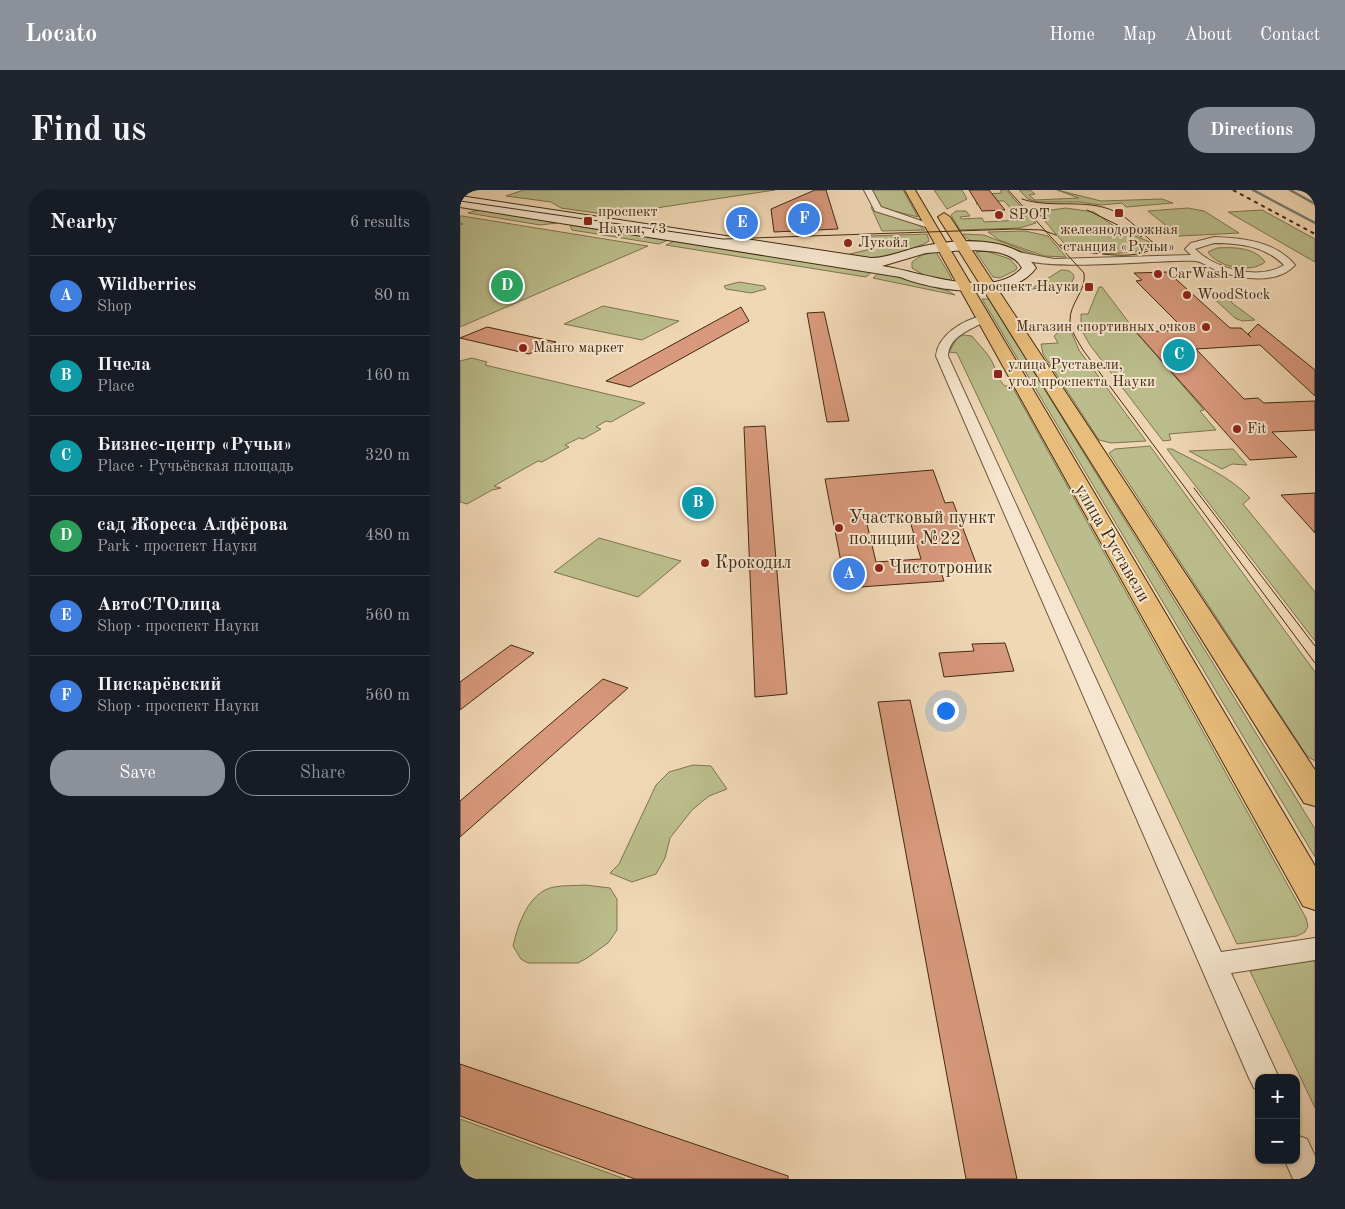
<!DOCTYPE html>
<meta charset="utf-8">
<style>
:root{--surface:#171b24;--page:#20242c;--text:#f1f3f6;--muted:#9ea1a6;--line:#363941;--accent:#8c9099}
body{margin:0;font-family:"Old Standard TT",serif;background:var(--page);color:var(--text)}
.controls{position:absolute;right:15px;bottom:15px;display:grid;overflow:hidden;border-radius:10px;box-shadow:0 1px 4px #0004}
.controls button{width:45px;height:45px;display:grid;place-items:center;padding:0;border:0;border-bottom:1px solid var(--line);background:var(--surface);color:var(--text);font:25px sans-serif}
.you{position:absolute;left:485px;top:520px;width:18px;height:18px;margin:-12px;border:4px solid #fff;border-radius:50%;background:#1a73e8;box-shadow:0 0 0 8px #1a73e833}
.badge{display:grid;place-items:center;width:32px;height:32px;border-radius:50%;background:var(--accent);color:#fff;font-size:16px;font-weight:700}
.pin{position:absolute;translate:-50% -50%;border:2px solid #fff;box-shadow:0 1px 5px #0006}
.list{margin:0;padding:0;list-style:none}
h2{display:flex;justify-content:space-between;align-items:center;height:65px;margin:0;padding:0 20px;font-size:21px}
h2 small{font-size:16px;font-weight:400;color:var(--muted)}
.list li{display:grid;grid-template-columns:32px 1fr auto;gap:15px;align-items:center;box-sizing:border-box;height:80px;padding:0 20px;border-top:1px solid var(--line)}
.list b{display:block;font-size:19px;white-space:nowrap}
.list p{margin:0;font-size:16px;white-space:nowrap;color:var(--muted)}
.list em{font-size:16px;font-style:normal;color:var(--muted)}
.actions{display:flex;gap:10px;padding:15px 20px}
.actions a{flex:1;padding:11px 0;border:1px solid var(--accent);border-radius:20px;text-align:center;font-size:18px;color:var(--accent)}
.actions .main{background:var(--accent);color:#fff}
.map{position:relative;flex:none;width:855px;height:989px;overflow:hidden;border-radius:20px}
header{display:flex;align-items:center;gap:30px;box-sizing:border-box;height:70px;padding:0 25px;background:var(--accent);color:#fff}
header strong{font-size:24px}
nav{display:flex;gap:28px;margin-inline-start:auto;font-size:18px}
.intro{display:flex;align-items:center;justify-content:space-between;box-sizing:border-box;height:120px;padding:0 30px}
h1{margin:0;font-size:35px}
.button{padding:12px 22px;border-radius:20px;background:var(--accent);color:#fff;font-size:18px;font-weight:700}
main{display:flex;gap:30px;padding:0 30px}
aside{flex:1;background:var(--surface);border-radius:20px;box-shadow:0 1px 4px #0004}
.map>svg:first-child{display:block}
</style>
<header>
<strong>Locato</strong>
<nav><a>Home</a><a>Map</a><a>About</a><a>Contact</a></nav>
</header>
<div class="intro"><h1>Find us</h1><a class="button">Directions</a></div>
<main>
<aside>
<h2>Nearby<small>6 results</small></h2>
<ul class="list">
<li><span class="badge" style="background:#3f7fe0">A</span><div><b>Wildberries</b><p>Shop</p></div><em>80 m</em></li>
<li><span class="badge" style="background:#0f9aa8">B</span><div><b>Пчела</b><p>Place</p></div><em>160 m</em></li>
<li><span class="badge" style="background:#0f9aa8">C</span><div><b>Бизнес-центр «Ручьи»</b><p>Place · Ручьёвская площадь</p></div><em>320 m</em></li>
<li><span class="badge" style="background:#2e9e5b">D</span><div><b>сад Жореса Алфёрова</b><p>Park · проспект Науки</p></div><em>480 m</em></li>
<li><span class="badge" style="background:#3f7fe0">E</span><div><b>АвтоСТОлица</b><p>Shop · проспект Науки</p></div><em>560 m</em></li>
<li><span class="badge" style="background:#3f7fe0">F</span><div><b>Пискарёвский</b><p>Shop · проспект Науки</p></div><em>560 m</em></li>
</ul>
<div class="actions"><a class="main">Save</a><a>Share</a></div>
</aside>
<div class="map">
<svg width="855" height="989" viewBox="0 0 855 989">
<rect width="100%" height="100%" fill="#f1d8b5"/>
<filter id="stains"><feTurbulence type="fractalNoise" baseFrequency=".004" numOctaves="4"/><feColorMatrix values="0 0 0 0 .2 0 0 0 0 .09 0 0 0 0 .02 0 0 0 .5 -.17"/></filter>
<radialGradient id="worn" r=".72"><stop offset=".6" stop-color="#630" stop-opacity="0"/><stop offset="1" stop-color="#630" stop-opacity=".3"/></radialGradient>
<path fill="#bbbe8c" stroke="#7e744e" d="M64,0H315L150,25L101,18L91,12L46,6Z
M412,0H443L458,27L422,18Z
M474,0H502L507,9L487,19Z
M540,0H546L576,33L560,38L500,40L491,25L496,21H506L510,26L500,27L501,29L522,28L524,32L561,30L544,11H524L516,14L529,7L528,4L542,3Z
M559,0H570L575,4L569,5L575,10L619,8L597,0L641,11L702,9L713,13L666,17L662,13L641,15L620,12H577L568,9Z
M411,17L456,33L465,40L422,41Z
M606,18L634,22L658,39L690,52L693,56L691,58C674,64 625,67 609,57C599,50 586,31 577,22Z
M728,18L744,21L779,43L719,46L688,21Z
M21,19L97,33L80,35L8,23Z
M802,20L855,49V72L768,22Z
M0,26H2L188,56L0,137V35L3,34L0,33Z
M110,35L210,49L199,54L112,40Z
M565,41L588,46L606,67L584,66L539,50L528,42Z
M467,44L469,51L464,54C441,62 414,76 390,64L415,58L409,46Z
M503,44L524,45L589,70C576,68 567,63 555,59C541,55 511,57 503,44Z
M217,50L413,81L406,87L206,55Z
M757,58C773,57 795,57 805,72C791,84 757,77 748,62Z
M526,61L550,69L557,77L556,80L540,88L533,87L516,62Z
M476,62L492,89L491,90L467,87L452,78V72L462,65Z
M601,80C607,80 614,81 614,88L610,95L571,99Z
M420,82L488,101L495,105L413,88Z
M279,92L304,96L306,99L291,103L266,99L264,96Z
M639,97H642L676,142L744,220L740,221L756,240L709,244L711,250L703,251L630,155L621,139V124H628Z
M763,101H766L772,113L795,130L782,131L775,128L750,105Z
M522,109H529L855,639V667Z
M143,116L219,131L182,150L104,134Z
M608,134L619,160L686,251L651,253L639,250L583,164L581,154L598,153L594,146Z
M503,145L512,146C519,155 530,165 534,176C537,185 538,189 545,196H552L846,728L848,736L845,742L837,746L777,754L497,163L489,162L497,148Z
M12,168L27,172L25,175L185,213L151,232L146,231L136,237L141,239L123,249L119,248L105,255L109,257L82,272L78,271L34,296L41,298L32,300L7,314L0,312V171Z
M690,256L855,482V571L847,566L649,263L655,259Z
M707,259H712C738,273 770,286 790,308L783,314L855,402V451Z
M773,259L787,275L772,274L762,279L729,261Z
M139,348L221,371L178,407L94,382Z
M233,575L251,576L267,599L249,606L232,620L210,648L205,668L196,684L172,692L150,683L159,674L196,595L209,582Z
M125,695L150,698L157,709V740L148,753L127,768L118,773H68L61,769L53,756C58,735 68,702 94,697C104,695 115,696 125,695Z
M849,771H855V918L790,781Z
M0,929L165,989H0Z"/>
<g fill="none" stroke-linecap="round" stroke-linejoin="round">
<path stroke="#77806d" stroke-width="2.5" d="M793,0L855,33
M830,0L855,14"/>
</g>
<path fill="#d8997c" stroke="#422a11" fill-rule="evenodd" d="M355,0H366L378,39L314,42L311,19Z
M509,0H529L545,20L522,21Z
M708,82L770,138H781L791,147L788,144L798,134L855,180V206L800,155L736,159L784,209L798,208L804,213L855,211V240L812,242L837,267L790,270L676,142L725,140L676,91L682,90L674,83Z
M281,117L289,131L170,197L146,191Z
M364,122L375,170L389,231L367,232L347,123Z
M27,137L96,152L69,164L0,148Z
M305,236L327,504L295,507L284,237Z
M473,280L485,313L493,312L516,373L479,376L484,391L386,398L365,289ZM450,331L461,369L416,372L407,334Z
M855,303V343L821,305Z
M545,453L554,481L484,487L479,463L514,461L512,454Z
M51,455L74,463L0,520V492Z
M143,489L168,498L0,647V611Z
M450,510L492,697L557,989H506L418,512Z
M0,874L328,986V989H175L0,926Z"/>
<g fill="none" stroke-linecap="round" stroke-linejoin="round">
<defs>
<path id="street" d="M404,0H412L421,17L473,35L469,38L415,21Z
M754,47C783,48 815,51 835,75C817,95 781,89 759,81C751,79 742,71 735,71C700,69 575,84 553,65L558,62L594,69L731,65L725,59L731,53ZM754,53C780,53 805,56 824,75C799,91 755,79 735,59Z
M522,126L526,127V131C510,140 489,146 488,166L761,762L855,748V770L771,783L819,888H799V900L794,898L789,888L476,166C478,145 503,130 522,126Z
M836,945L847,949L855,966V989H833L825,971L836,970Z"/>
<path id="secondary" d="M0,6L411,68C430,68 446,59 464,56C497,49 556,45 576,78C551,113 475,101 440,87L0,17ZM506,60C524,61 552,59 562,78C531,111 459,81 422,76L466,63Z"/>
<path id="primary" d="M445,0H455L855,676V720L843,716Z
M484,23L490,27L855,580V616L844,613L478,27Z"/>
</defs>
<use href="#street" stroke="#6e563a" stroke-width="2"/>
<use href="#secondary" stroke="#422a11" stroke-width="2"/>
<use href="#primary" stroke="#422a11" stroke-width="2"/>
<use href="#street" fill="#f6e6cf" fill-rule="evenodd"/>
<use href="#secondary" fill="#f6e6cf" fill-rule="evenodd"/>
<use href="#primary" fill="#e8bc7a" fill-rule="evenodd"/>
<path stroke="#422a11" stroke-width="1" d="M548,0L624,83C627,100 609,114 610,131C611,142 618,151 623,160L855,473
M562,9C591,19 625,8 654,21C669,27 683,45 696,55C681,74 620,62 600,55
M0,11L263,49L555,39L582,40L596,45
M627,20L682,47
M734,298L855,456"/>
<path stroke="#422a11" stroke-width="2" stroke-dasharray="4 4" stroke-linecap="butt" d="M773,0L855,44"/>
</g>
<g fill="#8f2418" stroke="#f6e6cf" stroke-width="2">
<rect x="654" y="18" width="10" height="10" rx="2.5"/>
<circle cx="539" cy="25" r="5"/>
<rect x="123" y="26" width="10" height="10" rx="2.5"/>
<circle cx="388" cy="53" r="5"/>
<circle cx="698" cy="84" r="5"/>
<rect x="624" y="92" width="10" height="10" rx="2.5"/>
<circle cx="727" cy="105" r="5"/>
<circle cx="746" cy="137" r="5"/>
<circle cx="63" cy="158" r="5"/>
<rect x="533" y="179" width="10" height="10" rx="2.5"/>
<circle cx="777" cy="239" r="5"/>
<circle cx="379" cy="338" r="5"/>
<circle cx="245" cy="373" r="5"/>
<circle cx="419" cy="378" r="5"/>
</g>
<g text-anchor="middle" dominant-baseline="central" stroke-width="4" stroke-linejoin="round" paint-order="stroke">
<g font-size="15" fill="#422a11" stroke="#f6e6cf" text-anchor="start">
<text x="138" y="22">проспект<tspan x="138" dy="17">Науки, 73</tspan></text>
<text x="549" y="25">SPOT</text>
<text x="659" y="40" text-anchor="middle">железнодорожная<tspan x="659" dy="17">станция «Ручьи»</tspan></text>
<text x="398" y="53">Лукойл</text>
<text x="708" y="84">CarWash M</text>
<text x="619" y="97" text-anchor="end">проспект Науки</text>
<text x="737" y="105">WoodStock</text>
<text x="736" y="137" text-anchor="end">Магазин спортивных очков</text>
<text x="73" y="158">Манго маркет</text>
<text x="548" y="175">улица Руставели,<tspan x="548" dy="17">угол проспекта Науки</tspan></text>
<text x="787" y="239">Fit</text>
</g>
<g font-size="18" fill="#422a11" stroke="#f6e6cf" text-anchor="start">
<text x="389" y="328">Участковый пункт<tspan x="389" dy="21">полиции №22</tspan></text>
<text x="255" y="373">Крокодил</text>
<text x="429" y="378">Чистотроник</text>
</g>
<g font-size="18" fill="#422a11" stroke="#f6e6cf">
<text transform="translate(652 353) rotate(60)">улица Руставели</text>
</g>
</g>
<rect width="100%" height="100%" filter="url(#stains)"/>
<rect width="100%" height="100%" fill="url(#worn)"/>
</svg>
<div class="controls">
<button>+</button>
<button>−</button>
</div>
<div class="you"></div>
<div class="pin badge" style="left:389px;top:384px;background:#3f7fe0">A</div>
<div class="pin badge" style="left:238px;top:313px;background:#0f9aa8">B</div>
<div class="pin badge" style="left:719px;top:165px;background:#0f9aa8">C</div>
<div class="pin badge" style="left:47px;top:96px;background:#2e9e5b">D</div>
<div class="pin badge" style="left:282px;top:33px;background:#3f7fe0">E</div>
<div class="pin badge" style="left:344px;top:29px;background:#3f7fe0">F</div>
</div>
</main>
